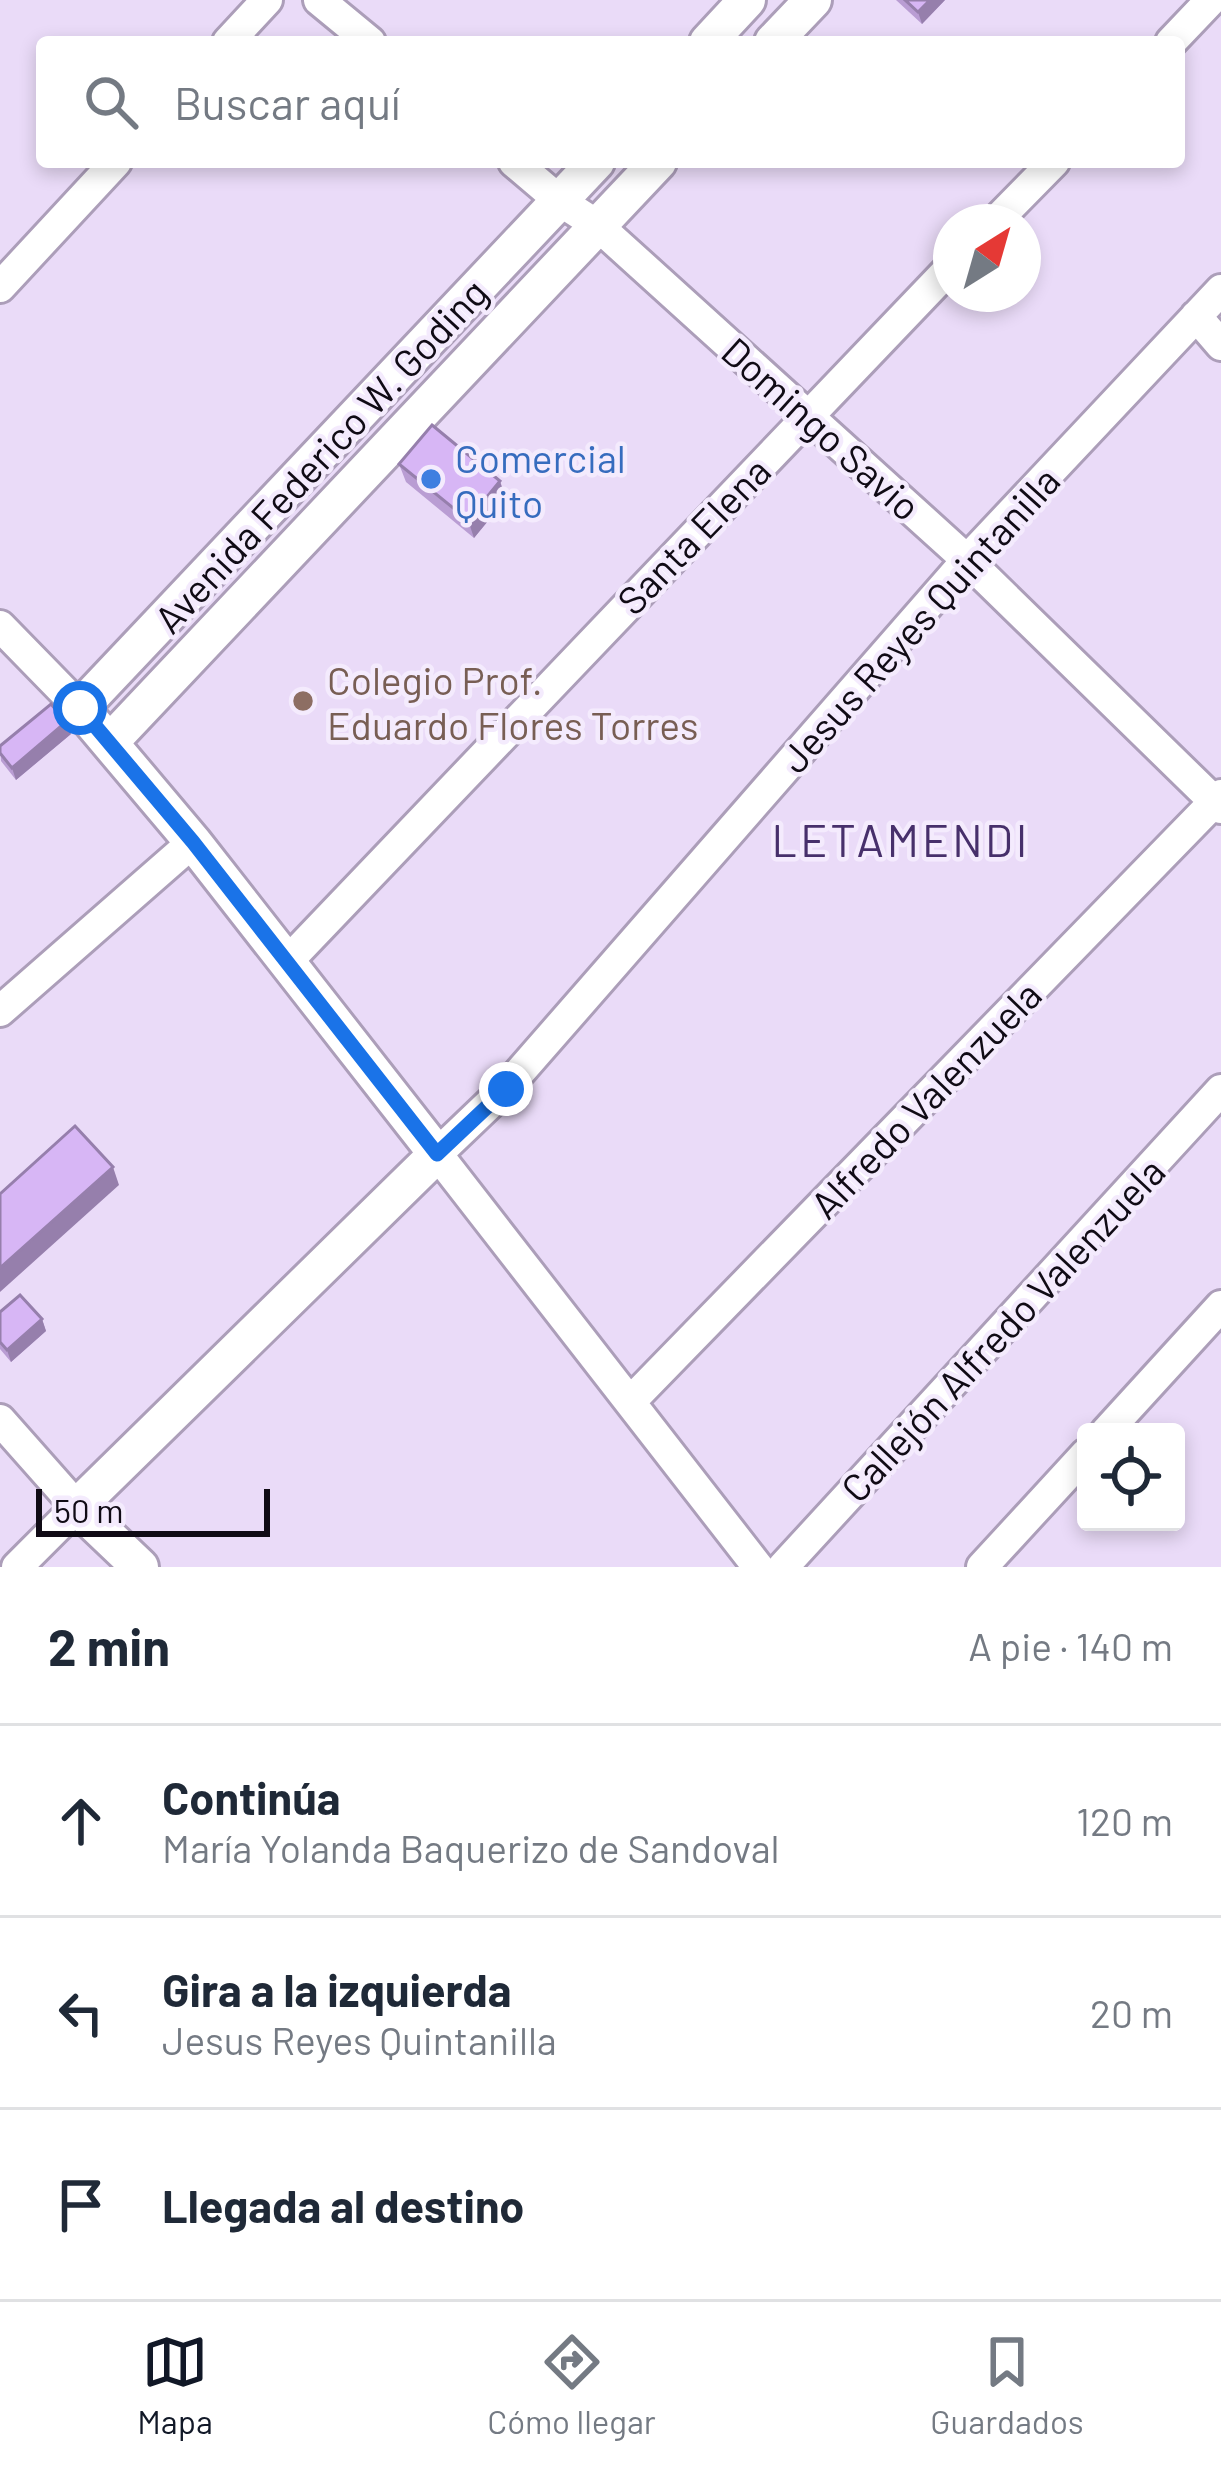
<!DOCTYPE html>
<html lang="es">
<meta charset="utf-8">
<style>
:root{--surface:#fff;--page:#f2f2f3;--text:#1f2937;--muted:#747a83;--line:#e0e1e3;--accent:#111827}
body{margin:0;font-family:Barlow,sans-serif;background:var(--page);color:var(--text)}
.controls{position:absolute;right:36px;bottom:36px;display:grid;overflow:hidden;border-radius:12px;box-shadow:0 6px 18px #0003}
.controls button{width:108px;height:108px;display:grid;place-items:center;padding:0;border:0;border-bottom:3px solid var(--line);background:var(--surface);color:var(--text);font:60px sans-serif}
.compass{position:absolute;left:933px;top:204px;width:108px;height:108px;border-radius:50%;background:var(--surface);box-shadow:0 6px 18px #0003;rotate:37deg}
.scale{position:absolute;left:36px;bottom:30px;width:234px;box-sizing:border-box;padding-left:12px;border:6px solid #100b15;border-top:0;font-size:33px;line-height:42px;white-space:nowrap;color:#100b15;-webkit-text-stroke:9px #f4ebfd;paint-order:stroke}
.stop{position:absolute;width:36px;height:36px;margin:-27px;border:9px solid #1a73e8;border-radius:50%;background:#fff}
.stop.end{background:#1a73e8;border-color:#fff;box-shadow:0 3px 12px #0008}
.list{margin:0;padding:0;list-style:none}
h2{display:flex;justify-content:space-between;align-items:center;height:156px;margin:0;padding:0 48px;font-size:51px}
h2 small{font-size:39px;font-weight:400;color:var(--muted)}
.list li{display:grid;grid-template-columns:78px 1fr auto;gap:36px;align-items:center;box-sizing:border-box;height:192px;padding:0 48px;border-top:3px solid var(--line)}
.list b{display:block;font-size:45px;white-space:nowrap}
.list p{margin:0;font-size:39px;white-space:nowrap;color:var(--muted)}
.list em{font-size:39px;font-style:normal;color:var(--muted)}
.icon{flex:none;width:66px;height:66px;fill:none;stroke:currentColor;stroke-width:2;stroke-linecap:round;stroke-linejoin:round}
.map{position:relative;flex:none;width:1221px;height:1567px;overflow:hidden}
.search{position:absolute;background:var(--surface);box-shadow:0 6px 18px #0003;left:36px;right:36px;top:36px;height:132px;display:flex;align-items:center;gap:30px;box-sizing:border-box;padding:0 42px;border-radius:12px;color:var(--muted);font-size:45px}
.sheet{height:732px;background:var(--surface)}
nav{display:flex;justify-content:space-around;align-items:center;box-sizing:border-box;height:168px;border-top:3px solid var(--line);background:var(--surface);font-size:33px;color:var(--muted)}
nav a{display:grid;justify-items:center;gap:6px}
nav .on{color:var(--accent)}
.map>svg:first-child{display:block}
</style>
<div class="map">
<svg width="1221" height="1567" viewBox="0 0 1221 1567">
<rect width="100%" height="100%" fill="#eadbf8"/>
<g fill="none" stroke-linecap="round" stroke-linejoin="round">
<defs>
<path id="minor" d="M319,0L370,42
M228,42L267,0
M1171,42L1211,0
M514,162L560,201L597,225L967,560L1221,808
M995,222L1054,162
M0,287L116,162
M1196,316L1221,345
M0,626L80,708
M287,962L951,267
M0,1011L193,842
M630,1402L1221,795
M0,1420L77,1507L17,1567
M1106,1432L1221,1306
M758,1567L437,1154L505,1089L967,560L1221,290
M783,1567L1221,1090
M982,1567L1086,1454"/>
<path id="tertiary" d="M708,42L747,0
M773,42L813,0
M111,741L658,162
M140,1567L77,1507L437,1154L193,842L80,708L596,162"/>
</defs>
<use href="#minor" stroke="#ac9eb9" stroke-width="36"/>
<use href="#tertiary" stroke="#ac9eb9" stroke-width="42"/>
<use href="#minor" stroke="#fff" stroke-width="30"/>
<use href="#tertiary" stroke="#fff" stroke-width="36"/>
</g>
<path fill="#b99dd3" d="M896,0H945L922,24Z
M399,464L506,499L474,538L406,482Z
M71,734L16,780L1,761L0,746Z
M0,1312L42,1319L46,1331L11,1362L0,1349Z"/>
<path fill="#967fac" d="M930,0H945L922,24L918,12Z
M500,481L506,499L474,538L468,520Z
M66,722L71,734L16,780L12,768Z
M113,1167L119,1185L0,1292V1268Z
M42,1319L46,1331L11,1362L7,1350Z"/>
<path fill="#d7b6f5" stroke="#967fac" stroke-width="3" d="M905,0H930L918,12Z
M432,425L500,481L468,520L399,464Z
M51,704L66,722L12,768L0,753V746Z
M75,1126L113,1167L0,1268V1194Z
M20,1295L42,1319L7,1350L0,1342V1312Z"/>
<g fill="none" stroke-linecap="round" stroke-linejoin="round">
<path stroke="#1a73e8" stroke-width="15" d="M80,708L193,842L437,1154L506,1089"/>
</g>
<circle fill="#3f7fe0" stroke="#f4ebfd" stroke-width="4.5" cx="431" cy="479" r="12"/>
<circle fill="#8d6e63" stroke="#f4ebfd" stroke-width="4.5" cx="303" cy="701" r="12"/>
<g text-anchor="middle" dominant-baseline="central" stroke-width="9" stroke-linejoin="round" paint-order="stroke">
<g font-size="39" fill="#100b15" stroke="#f4ebfd">
<text transform="translate(822 428) rotate(42)">Domingo Savio</text>
<text transform="translate(320 455) rotate(-47)">Avenida Federico W. Goding</text>
<text transform="translate(693 535) rotate(-46)">Santa Elena</text>
<text transform="translate(919 619) rotate(-48)">Jesus Reyes Quintanilla</text>
<text transform="translate(925 1099) rotate(-46)">Alfredo Valenzuela</text>
<text transform="translate(1002 1329) rotate(-47)">Callejón Alfredo Valenzuela</text>
</g>
<g font-size="39" fill="#366cbe" stroke="#f4ebfd" text-anchor="start">
<text x="455" y="457">Comercial<tspan x="455" dy="45">Quito</tspan></text>
</g>
<g font-size="39" fill="#785e54" stroke="#f4ebfd" text-anchor="start">
<text x="327" y="679">Colegio Prof.<tspan x="327" dy="45">Eduardo Flores Torres</tspan></text>
</g>
<g font-size="45" letter-spacing="3" fill="#47306b" stroke="#f4ebfd">
<text x="901" y="839">LETAMENDI</text>
</g>
</g>
</svg>
<div class="controls">
<button><svg class="icon" aria-label="locate" viewBox="0 0 24 24"><circle cx="12" cy="12" r="6"/><path d="M12 2v4M12 18v4M2 12h4M18 12h4"/></svg></button>
</div>
<svg class="compass" viewBox="-18 -18 36 36"><path d="M0-13l5 13h-10z" fill="#e53935"/><path d="M0 13l5-13h-10z" fill="#747a83"/></svg>
<div class="scale">50 m</div>
<div class="stop" style="left:80px;top:708px"></div>
<div class="stop end" style="left:506px;top:1089px"></div>
<div class="search"><svg class="icon" aria-label="search" viewBox="0 0 24 24"><circle cx="10" cy="10" r="6"/><path d="M15 15l6 6"/></svg>Buscar aquí</div>
</div>
<section class="sheet">
<h2>2 min<small>A pie · 140 m</small></h2>
<ul class="list">
<li><svg class="icon" aria-label="ahead" viewBox="0 0 24 24"><path d="M12 20V5M6 11l6-6 6 6"/></svg><div><b>Continúa</b><p>María Yolanda Baquerizo de Sandoval</p></div><em>120 m</em></li>
<li><svg class="icon" aria-label="left" viewBox="0 0 24 24"><path d="M17 20v-9H6M10 6l-5 5 5 5"/></svg><div><b>Gira a la izquierda</b><p>Jesus Reyes Quintanilla</p></div><em>20 m</em></li>
<li><svg class="icon" aria-label="arrive" viewBox="0 0 24 24"><path d="M6 21V4h12l-3 4 3 4H6"/></svg><div><b>Llegada al destino</b></div></li>
</ul>
</section>
<nav>
<a class="on"><svg class="icon" aria-label="map" viewBox="0 0 24 24"><path d="M3 6l6-2 6 2 6-2v14l-6 2-6-2-6 2zM9 4v14M15 6v14"/></svg>Mapa</a>
<a><svg class="icon" aria-label="directions" viewBox="0 0 24 24"><path d="M12 3l9 9-9 9-9-9zM9 14v-3h6M13 9l2 2-2 2"/></svg>Cómo llegar</a>
<a><svg class="icon" aria-label="saved" viewBox="0 0 24 24"><path d="M7 4h10v16l-5-4-5 4z"/></svg>Guardados</a>
</nav>
